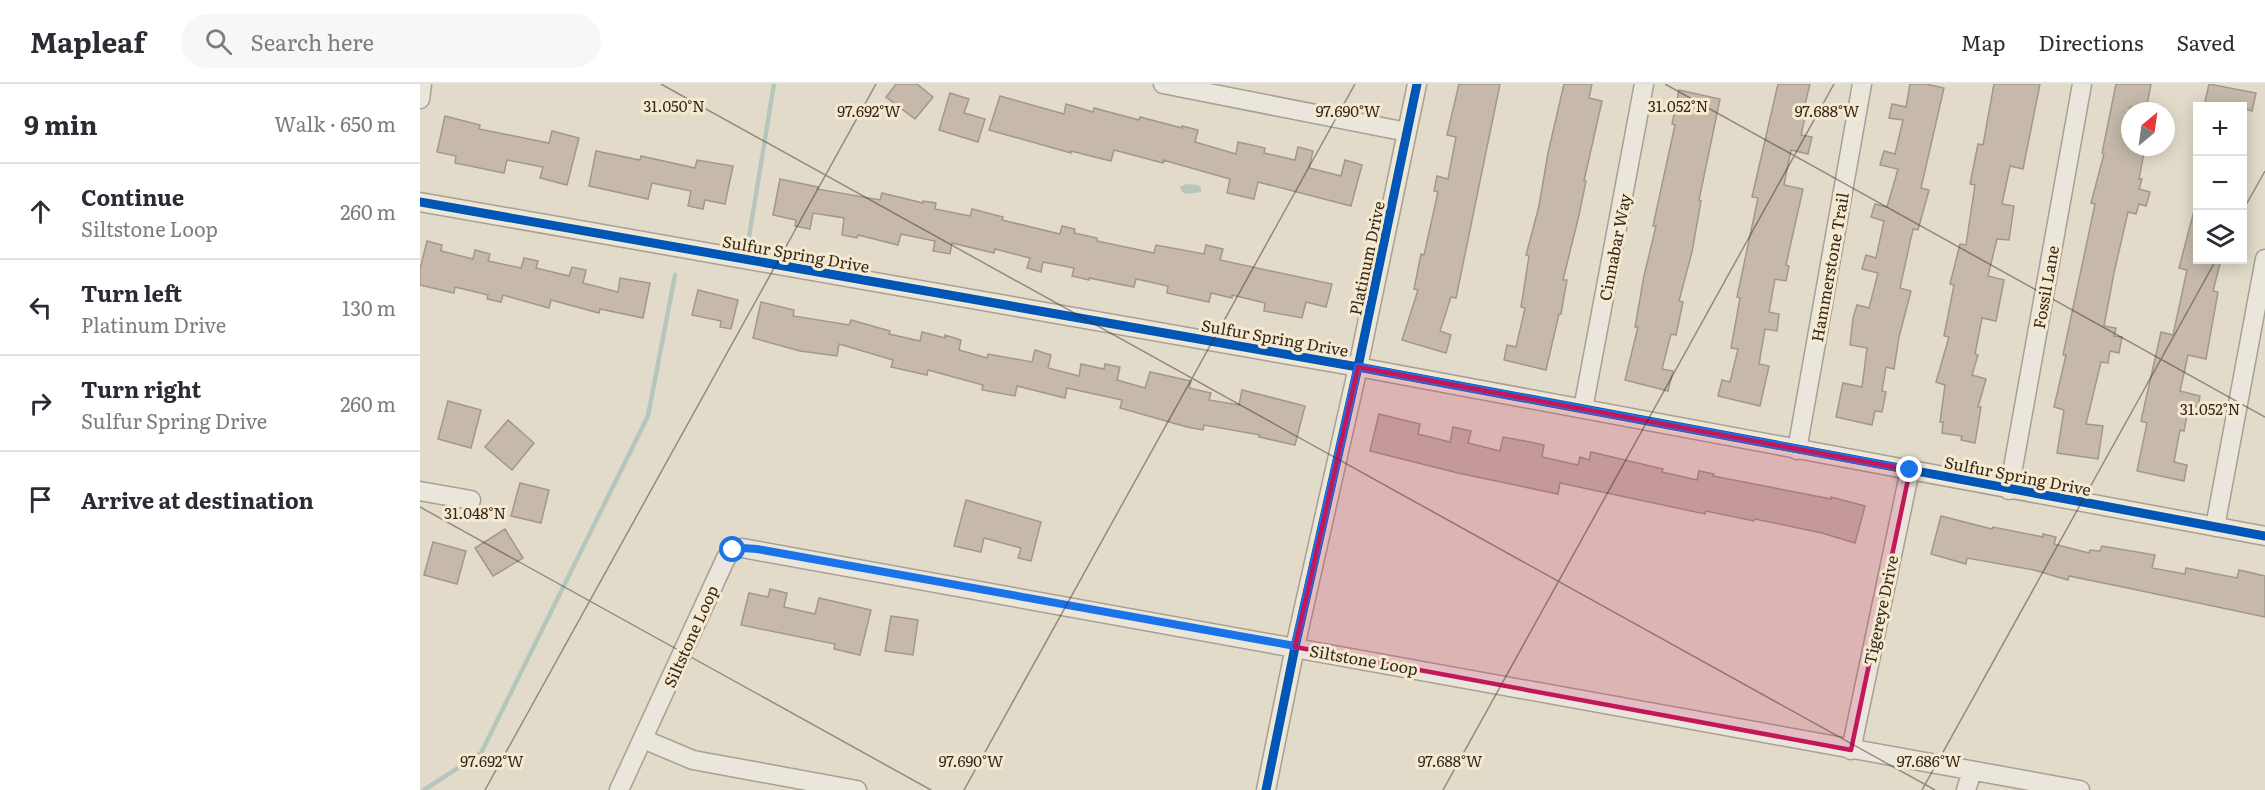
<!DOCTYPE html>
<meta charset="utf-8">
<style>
:root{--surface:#fff;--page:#f7f7f7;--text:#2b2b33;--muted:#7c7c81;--line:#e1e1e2}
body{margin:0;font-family:Literata,serif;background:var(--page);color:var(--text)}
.controls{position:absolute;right:18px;top:18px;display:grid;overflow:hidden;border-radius:0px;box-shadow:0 3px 15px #0003}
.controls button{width:54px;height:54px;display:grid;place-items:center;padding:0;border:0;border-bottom:2px solid var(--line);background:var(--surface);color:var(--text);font:30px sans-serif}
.compass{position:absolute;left:1701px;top:18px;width:54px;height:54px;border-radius:50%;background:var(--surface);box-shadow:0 3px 15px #0003;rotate:29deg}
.stop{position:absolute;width:18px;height:18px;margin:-14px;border:4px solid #1a73e8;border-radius:50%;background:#fff}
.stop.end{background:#1a73e8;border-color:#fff;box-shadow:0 2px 6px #0008}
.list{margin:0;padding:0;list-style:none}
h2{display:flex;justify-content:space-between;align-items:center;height:78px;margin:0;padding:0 24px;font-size:26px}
h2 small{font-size:20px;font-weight:400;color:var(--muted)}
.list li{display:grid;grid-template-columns:39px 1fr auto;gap:18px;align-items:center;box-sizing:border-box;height:96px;padding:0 24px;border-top:2px solid var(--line)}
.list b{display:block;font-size:22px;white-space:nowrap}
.list p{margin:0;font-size:20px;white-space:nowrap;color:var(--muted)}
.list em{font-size:20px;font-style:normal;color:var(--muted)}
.icon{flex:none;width:33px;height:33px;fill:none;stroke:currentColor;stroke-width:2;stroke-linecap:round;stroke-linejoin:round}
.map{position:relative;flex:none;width:1845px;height:706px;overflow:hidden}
header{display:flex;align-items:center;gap:36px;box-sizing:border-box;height:84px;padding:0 30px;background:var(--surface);border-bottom:2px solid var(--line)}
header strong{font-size:28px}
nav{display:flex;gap:33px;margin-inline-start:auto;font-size:21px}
.search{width:420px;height:54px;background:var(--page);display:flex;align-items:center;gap:15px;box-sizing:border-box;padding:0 21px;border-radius:33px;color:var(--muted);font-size:22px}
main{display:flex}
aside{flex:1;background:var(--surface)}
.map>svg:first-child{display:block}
</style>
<header>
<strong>Mapleaf</strong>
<div class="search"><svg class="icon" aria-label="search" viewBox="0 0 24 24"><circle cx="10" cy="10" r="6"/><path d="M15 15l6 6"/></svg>Search here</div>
<nav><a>Map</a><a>Directions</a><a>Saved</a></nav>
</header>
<main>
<aside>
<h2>9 min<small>Walk · 650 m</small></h2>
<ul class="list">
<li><svg class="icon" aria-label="ahead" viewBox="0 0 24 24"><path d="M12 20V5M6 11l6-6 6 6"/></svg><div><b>Continue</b><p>Siltstone Loop</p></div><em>260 m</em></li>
<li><svg class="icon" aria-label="left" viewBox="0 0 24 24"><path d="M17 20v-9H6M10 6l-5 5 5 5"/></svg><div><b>Turn left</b><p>Platinum Drive</p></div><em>130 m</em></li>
<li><svg class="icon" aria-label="right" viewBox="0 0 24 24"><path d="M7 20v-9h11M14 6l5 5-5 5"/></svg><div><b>Turn right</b><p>Sulfur Spring Drive</p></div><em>260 m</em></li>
<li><svg class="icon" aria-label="arrive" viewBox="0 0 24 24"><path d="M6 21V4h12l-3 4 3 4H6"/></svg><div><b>Arrive at destination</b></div></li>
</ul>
</aside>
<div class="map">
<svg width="1845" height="706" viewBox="0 0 1845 706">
<rect width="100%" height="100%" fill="#e2dbca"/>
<path fill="#b5c7bc" d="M766,100L778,101L781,104V108L766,110L762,108L760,103Z"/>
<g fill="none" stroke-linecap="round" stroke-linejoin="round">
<path stroke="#b5c7bc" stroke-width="4.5" d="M329,153L354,0
M4,706L61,669L228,332L255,191"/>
</g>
<path fill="#c6b9ab" stroke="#a2978a" stroke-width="1.5" d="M476,0H497L513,13L495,35L466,13Z
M1039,0H1080L1036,214L1031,213L1020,247L1031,251L1026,269L982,256L998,206L994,205L1001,170L1004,171L1018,108L1014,107L1017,92L1028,95L1036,53L1027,51Z
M1144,0H1172L1169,14L1182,17L1164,97H1166L1159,131L1143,196H1147L1141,230H1139L1126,286L1084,276L1087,261L1096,263L1105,224L1101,223L1109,172L1106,171L1119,122L1128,69Z
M1358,0H1390L1383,28L1386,29L1381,51L1392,53L1388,70L1371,66L1364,101L1383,105L1366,181L1369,182L1366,197L1355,195L1349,228L1359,230L1357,247L1345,245L1339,280L1349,282L1340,322L1298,312L1302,296L1310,298L1318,265L1311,264L1320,214L1317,213L1338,114L1332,113Z
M1490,0H1506L1524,4L1501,104L1509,106L1498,146L1493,145L1480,204L1491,207L1479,253L1474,285L1466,283L1462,307L1466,308L1462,328L1455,327L1452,341L1416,333L1423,299L1442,303L1447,264L1430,261L1433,234L1437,221L1449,224L1458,189L1442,185L1446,171L1456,174L1464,137L1451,133L1455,120L1467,123L1478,85L1460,81L1464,67L1475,70L1483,36L1469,34L1472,20L1486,23Z
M1574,0H1620L1603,85L1590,82L1582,120L1594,122L1589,156L1577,155L1568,192L1584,196L1576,237L1562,234L1555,270L1558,271L1552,291L1566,295L1558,323H1561L1555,359L1541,356L1542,352L1522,349L1523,338H1520L1525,301L1516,298L1529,253L1524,252L1534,201L1530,200L1540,160L1546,161L1555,101L1550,100L1558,60L1563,61Z
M1696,0H1731L1726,26L1710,23V63H1725L1719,95H1722L1719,105L1730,108L1726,122L1719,120L1716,130L1708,128L1694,189L1684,242L1696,244L1694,252L1702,253L1699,269L1690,267L1688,279L1681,278L1666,340L1683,342L1678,375L1637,369L1644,326L1634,323L1646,271H1643L1675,120L1671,119L1684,70L1682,69Z
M1789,0L1836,9L1832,27L1822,24V22H1784Z
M1259,6L1300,15L1279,116L1281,117L1272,168L1259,217L1263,218L1256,251L1251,250L1242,285L1253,287L1248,307L1205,296L1218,243H1215L1224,192L1236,142H1233L1255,41L1252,40Z
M530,9L549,15L544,29L565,35L558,58L519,46Z
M580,12L644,30L646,20L673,28L674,24L719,36L720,33L762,44V42L778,46L775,58L816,70L818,58L845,64L844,69L875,76L878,63L893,67L889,84L921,92L925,76L942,81L931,122L838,98L834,115L807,109L810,95L743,76V79L694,66L691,77L651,67V69L569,46Z
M25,32L60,41L59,45L129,59L132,47L159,54L147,101L120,94L123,83L87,76L84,89L35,79L36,72L17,68Z
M176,67L220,76L221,72L275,84L277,76L313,82L305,120L285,116L283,125L268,122L271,107L232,99L228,115L169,102Z
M360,95L398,103L397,105L460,116L462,109L503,119V117L516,119L515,125L550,132L552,125L583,133L582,136L640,150L642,142L655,145L654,149L677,154V157L734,169L736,161L784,170L786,161L803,165L800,176L912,200L906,223L886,218L882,234L844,227L845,219L812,211V214L791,209L789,218L747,209L748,202L716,195L714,203L669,194V196L652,192L654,184L623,178L621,188L607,184L610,174L575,165L574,169L532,159L530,170L513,167L515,157L481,150L478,161L438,151L437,154L422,151L424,134L393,129L390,145L375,142L376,136L353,131Z
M1774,127L1778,128V176H1801L1793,207L1798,208L1786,275L1768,271L1760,307L1780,312L1778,323L1769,321L1764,347L1760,346L1754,378L1767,381L1764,397L1717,387L1727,339L1721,337L1741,248L1753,251L1767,186L1759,184Z
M7,157L22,161L21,167L53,175L55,166L70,170L68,177L101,184L104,174L118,177L116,184L149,192L152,183L166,186L163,199L198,208L200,194L230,199L223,234L180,225L179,229L131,216L129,224L83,211L81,218L67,215L68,211L35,203L34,209L0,201V185Z
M278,206L318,216L311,245L300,243L301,237L272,231Z
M341,218L374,226L373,232L429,241L431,236L470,247L469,250L500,257L502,248L525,254V251L541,256L539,266L567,274L568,270L612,278L615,266L631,271L628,284L659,292L661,280L684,285L685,280L700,283L697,296L725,304L730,288L771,297L769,304L791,309L789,316L819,321L822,306L885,322L875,361L839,353L840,351L784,341L783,346L767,343L700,324L702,316L647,304L645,314L597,302L595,312L562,306L563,301L508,286L507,291L471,283L473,276L419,260L417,272L380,267L333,254Z
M28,317L61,326L51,364L18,355Z
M959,330L1000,340L998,350L1030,358L1033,343L1051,347L1048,359L1080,367L1083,353L1110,358L1124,361L1122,373L1158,381L1160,373L1169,376L1171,368L1243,385L1242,388L1277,396L1279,387L1294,390L1293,392L1411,415V413L1445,422L1435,459L1402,449L1335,435L1334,437L1286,427L1285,430L1140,399L1138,410L1038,389L950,367Z
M88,336L114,359L92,386L65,363Z
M100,399L129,406L121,439L91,432Z
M546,416L621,438L611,477L598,474L601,464L564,454L561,468L534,462Z
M1521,432L1572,445L1573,443L1623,453V450L1636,453L1634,460L1669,469L1670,466L1680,467L1682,462L1735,471L1732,484L1765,490L1766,484L1817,494L1819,486L1845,492V533L1698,502L1649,492L1648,496L1614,486L1547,474L1546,480L1511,470Z
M85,445L103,474L73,492L55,464Z
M13,458L46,467L37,500L4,491Z
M350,505L367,509L364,523L395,530L399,514L451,526L440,571L414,565L415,560L321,541L329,509L348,513Z
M471,532L498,536L493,571L465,567Z"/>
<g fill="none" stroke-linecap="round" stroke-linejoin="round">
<defs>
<path id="minor" d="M743,0L987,48
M0,15L2,0
M0,118L938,283L1845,452
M1163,325L1224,0
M1377,366L1442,0
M1589,406L1662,0
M0,407L51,416
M1795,443L1845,175
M223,655L273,676L437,706
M1431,666L1490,386
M199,706L306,474L313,466L322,464L1660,706
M846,706L875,563L938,283L997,0
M1546,706L1552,687"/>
</defs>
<use href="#minor" stroke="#a7a094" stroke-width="21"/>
<use href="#minor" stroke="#eae6db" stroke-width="18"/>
<defs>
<path id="cycleway" d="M0,118L938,283L1845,452
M846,706L875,563L938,283L997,0"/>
</defs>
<use href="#cycleway" stroke="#f5e9cf" stroke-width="13"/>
<use href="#cycleway" stroke="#0057b8" stroke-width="9"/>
</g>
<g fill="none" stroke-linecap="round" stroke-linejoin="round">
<path stroke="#1a73e8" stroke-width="8" d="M313,466L322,464L337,465L875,562L938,283L1490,386"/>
</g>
<path fill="#c2185b" fill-opacity="0.2" stroke="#c2185b" stroke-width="4.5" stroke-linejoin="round" d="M938,283L1490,386L1431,666L875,563Z"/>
<path fill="none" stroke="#35281c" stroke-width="1.5" stroke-opacity="0.45" d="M241,0L1515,706M1245,0L1845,333M1822,128L1845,87M0,423L511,706M65,706L456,0M544,706L935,0M1023,706L1414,0M1502,706L1796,176"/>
<g text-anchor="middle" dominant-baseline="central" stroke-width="6" stroke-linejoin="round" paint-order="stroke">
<g font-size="16" fill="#35281c" stroke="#f5e9cf">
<text transform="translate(1194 163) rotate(-79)">Cinnabar Way</text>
<text transform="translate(376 169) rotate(10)">Sulfur Spring Drive</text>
<text transform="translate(946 174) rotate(-78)">Platinum Drive</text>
<text transform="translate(1409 183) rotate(-80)">Hammerstone Trail</text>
<text transform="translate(1625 203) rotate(-80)">Fossil Lane</text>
<text transform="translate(855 253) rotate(10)">Sulfur Spring Drive</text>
<text transform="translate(1598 391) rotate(11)">Sulfur Spring Drive</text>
<text transform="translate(1460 526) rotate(-78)">Tigereye Drive</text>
<text transform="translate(270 552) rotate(-66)">Siltstone Loop</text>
<text transform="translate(944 575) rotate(10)">Siltstone Loop</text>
</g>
</g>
<g font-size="15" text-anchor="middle" fill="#35281c" stroke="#f5e9cf" stroke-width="6" stroke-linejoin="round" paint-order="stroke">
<text x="254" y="28">31.050°N</text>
<text x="1258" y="28">31.052°N</text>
<text x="449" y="33">97.692°W</text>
<text x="928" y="33">97.690°W</text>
<text x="1407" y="33">97.688°W</text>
<text x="1790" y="331">31.052°N</text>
<text x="55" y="435">31.048°N</text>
<text x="72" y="683">97.692°W</text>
<text x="551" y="683">97.690°W</text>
<text x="1030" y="683">97.688°W</text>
<text x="1509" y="683">97.686°W</text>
</g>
</svg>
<div class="controls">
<button>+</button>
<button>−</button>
<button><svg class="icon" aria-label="layers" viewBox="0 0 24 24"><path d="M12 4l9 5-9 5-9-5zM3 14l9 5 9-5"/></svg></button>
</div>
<svg class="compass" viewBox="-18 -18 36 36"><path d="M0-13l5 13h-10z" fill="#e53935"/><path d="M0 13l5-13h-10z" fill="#7c7c81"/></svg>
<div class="stop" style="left:313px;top:466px"></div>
<div class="stop end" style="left:1490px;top:386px"></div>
</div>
</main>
